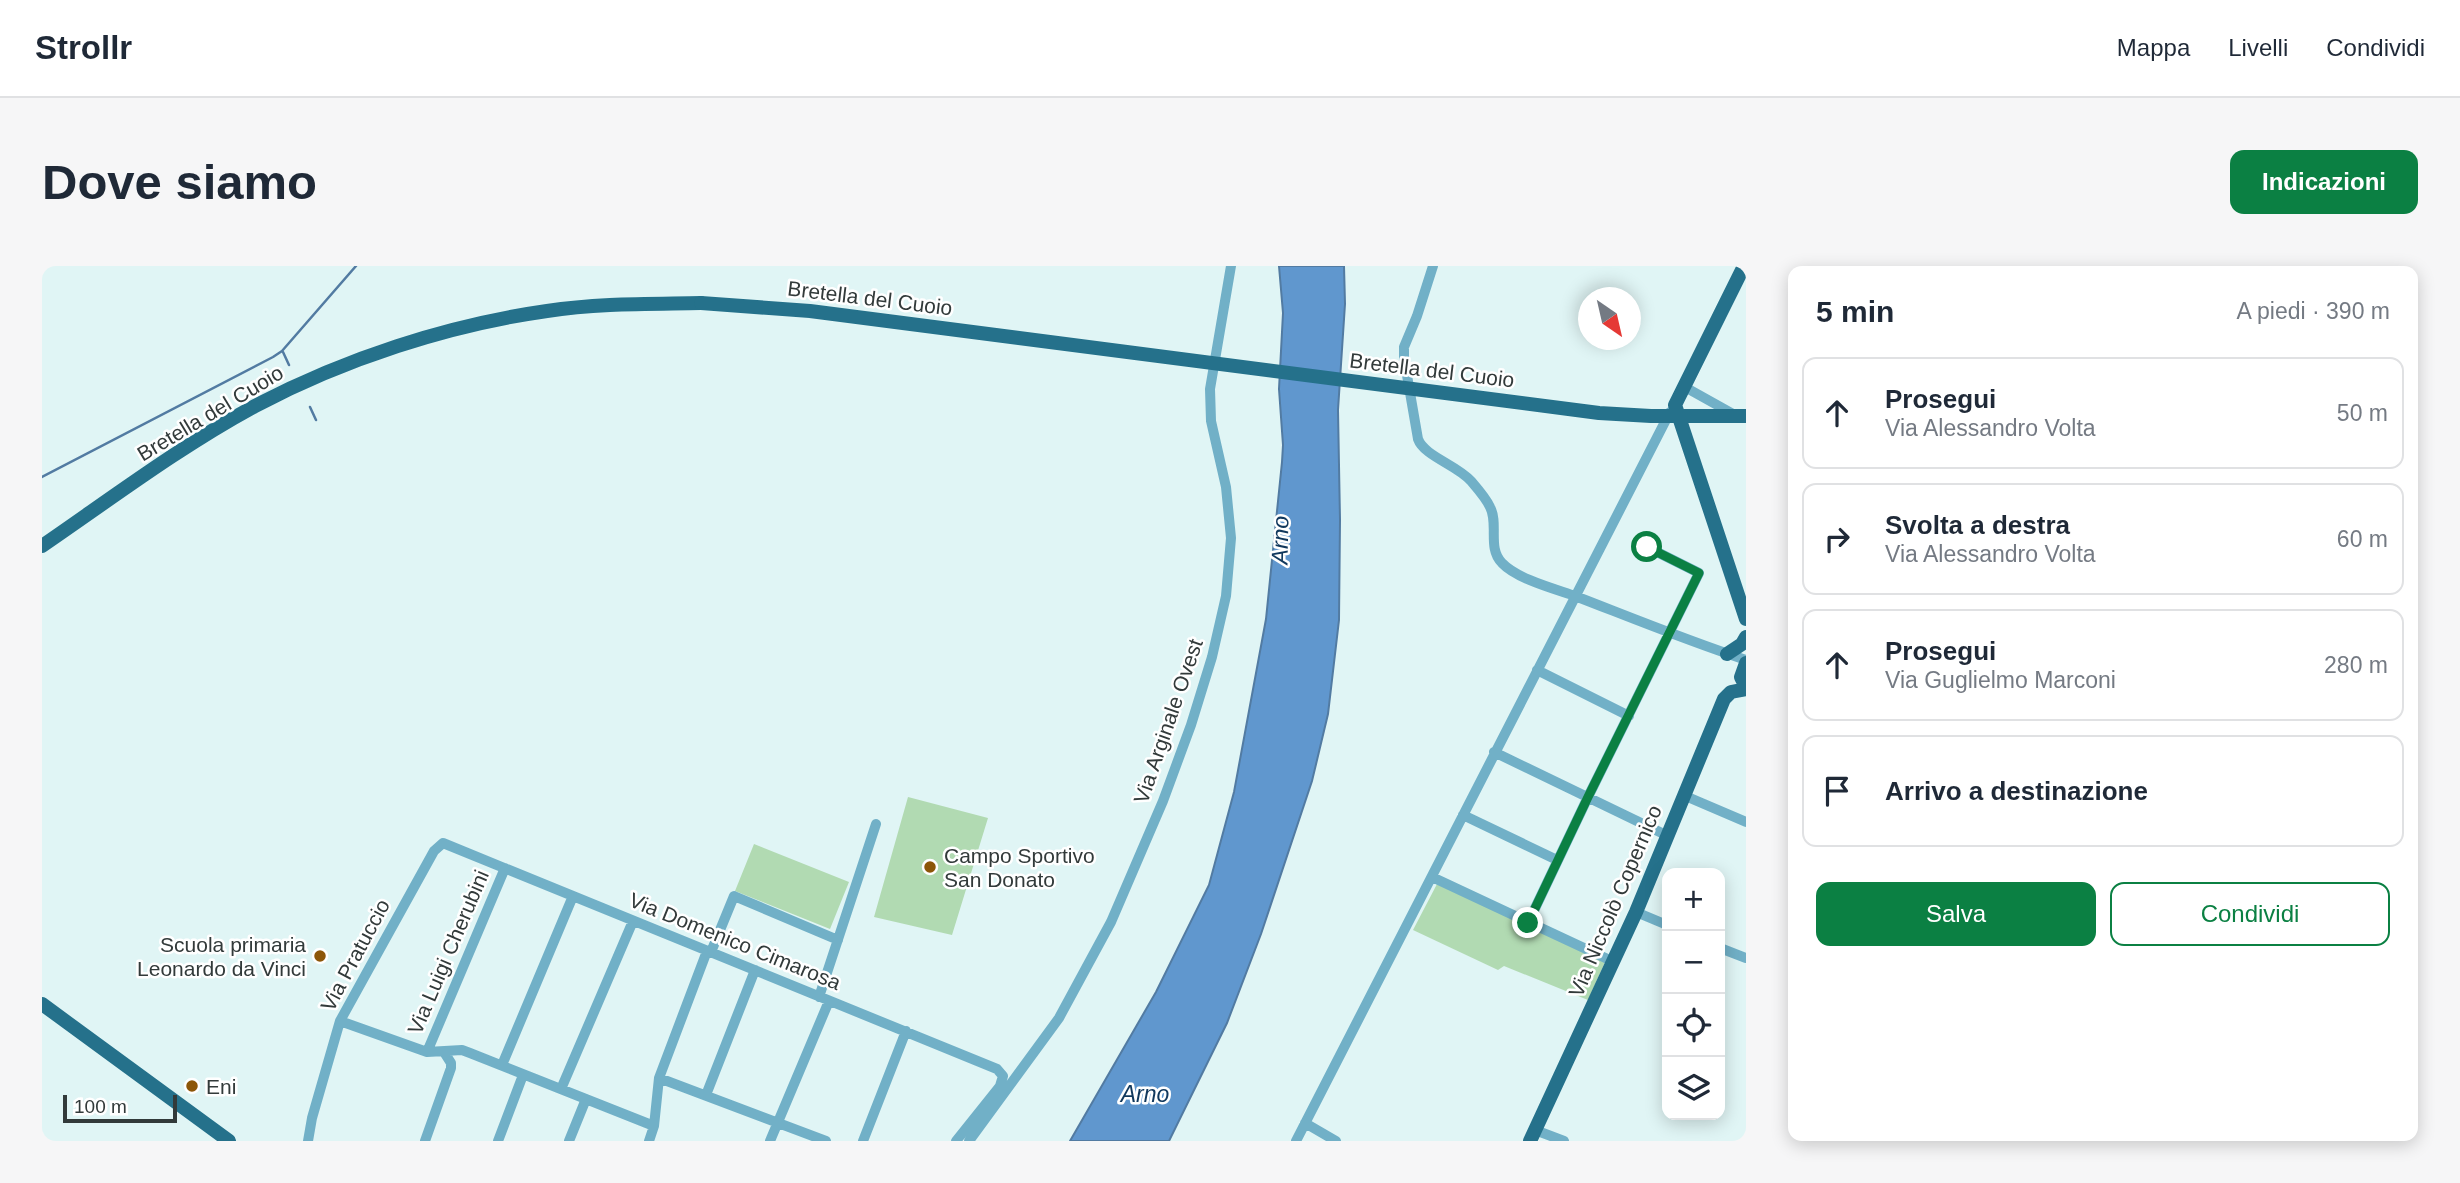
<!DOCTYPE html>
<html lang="it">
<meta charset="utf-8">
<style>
:root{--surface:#fff;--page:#f6f6f7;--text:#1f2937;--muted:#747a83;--line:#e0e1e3;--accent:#0b8043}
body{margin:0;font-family:Helvetica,sans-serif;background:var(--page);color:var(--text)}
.controls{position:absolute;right:21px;bottom:21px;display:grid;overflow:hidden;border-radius:14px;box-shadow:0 4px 18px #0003}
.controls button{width:63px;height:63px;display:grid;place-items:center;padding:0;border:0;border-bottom:2px solid var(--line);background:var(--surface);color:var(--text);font:35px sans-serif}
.compass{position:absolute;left:1536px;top:21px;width:63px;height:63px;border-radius:50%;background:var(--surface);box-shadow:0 4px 18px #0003;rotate:146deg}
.scale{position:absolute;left:21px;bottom:18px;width:114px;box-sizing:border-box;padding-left:7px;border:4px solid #323a3a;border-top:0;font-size:19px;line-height:24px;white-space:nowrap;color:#323a3a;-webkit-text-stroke:5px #fff;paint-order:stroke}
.stop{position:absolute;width:21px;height:21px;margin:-16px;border:5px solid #0b8043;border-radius:50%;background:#fff}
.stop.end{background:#0b8043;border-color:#fff;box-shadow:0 2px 7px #0008}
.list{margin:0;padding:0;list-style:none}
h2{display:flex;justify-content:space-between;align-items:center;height:91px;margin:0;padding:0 28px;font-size:30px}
h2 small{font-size:23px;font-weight:400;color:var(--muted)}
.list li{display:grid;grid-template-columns:46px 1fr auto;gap:21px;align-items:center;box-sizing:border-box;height:112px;margin:0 14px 14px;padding:0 14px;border:2px solid var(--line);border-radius:14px}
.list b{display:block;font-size:26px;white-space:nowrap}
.list p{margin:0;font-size:23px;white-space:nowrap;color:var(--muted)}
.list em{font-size:23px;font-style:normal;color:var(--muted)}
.actions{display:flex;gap:14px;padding:21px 28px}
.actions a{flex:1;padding:16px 0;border:2px solid var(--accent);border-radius:14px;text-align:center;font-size:24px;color:var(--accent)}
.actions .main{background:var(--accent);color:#fff}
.icon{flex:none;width:38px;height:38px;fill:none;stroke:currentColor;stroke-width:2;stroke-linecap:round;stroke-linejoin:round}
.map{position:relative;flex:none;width:1704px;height:875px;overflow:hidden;border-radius:14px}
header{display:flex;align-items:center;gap:42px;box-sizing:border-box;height:98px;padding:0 35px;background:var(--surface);border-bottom:2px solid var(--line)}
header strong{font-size:33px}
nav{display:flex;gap:38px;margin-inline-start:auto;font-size:24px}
.intro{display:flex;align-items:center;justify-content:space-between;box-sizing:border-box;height:168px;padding:0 42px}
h1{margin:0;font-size:49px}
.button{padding:18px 32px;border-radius:14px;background:var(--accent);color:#fff;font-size:24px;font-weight:700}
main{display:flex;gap:42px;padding:0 42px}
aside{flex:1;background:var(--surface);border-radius:14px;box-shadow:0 4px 18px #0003}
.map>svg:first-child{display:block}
</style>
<header>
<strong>Strollr</strong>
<nav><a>Mappa</a><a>Livelli</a><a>Condividi</a></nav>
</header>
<div class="intro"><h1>Dove siamo</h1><a class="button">Indicazioni</a></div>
<main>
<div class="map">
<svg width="1704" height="875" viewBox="0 0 1704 875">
<rect width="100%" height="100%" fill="#e0f5f5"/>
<path fill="#b1dab2" d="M866,531L946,552L910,669L832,651Z
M712,578L807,616L788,663L693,625Z
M1395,618L1563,696L1546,734L1462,700L1456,704L1371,664Z"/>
<path fill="#6097ce" stroke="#527ba2" stroke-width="2" d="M1237,0H1302L1303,38L1296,144L1298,254L1297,354L1286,448L1270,515L1219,668L1185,757L1127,875H1028L1114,726L1167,619L1192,526L1224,353L1240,196L1241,179L1237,123L1241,47Z"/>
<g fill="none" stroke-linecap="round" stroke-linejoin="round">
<path stroke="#527ba2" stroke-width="2.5" d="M241,86L247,99
M268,141L274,154
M0,211L231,91L240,85L314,0"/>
<path stroke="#71b0c7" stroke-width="10" d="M1391,0L1375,50L1362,81V92L1376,173C1382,190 1415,199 1429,215C1435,222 1444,232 1448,241C1457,258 1445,282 1460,297C1475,313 1513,323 1533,330C1590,352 1646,375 1704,394
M1641,120L1693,149
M1495,404L1587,450
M1452,486L1626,570
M1641,529L1704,556
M1421,549L1515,594
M1390,611L1572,696
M1594,646L1625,659
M1486,657L1546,531L1657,307L1605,281
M1678,682L1704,692
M669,686L692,630L796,674
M777,731L834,558
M298,755L385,786L420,784L428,787L612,860
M385,786L463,602
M460,799L531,630
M617,812L784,875
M519,823L591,655
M664,829L713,704
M1263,857L1294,875
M1493,864L1522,875
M266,875L270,852L298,755L392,585L401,577L955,803L961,810L958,820L914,875
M383,875L409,802V797L402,786
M456,875L481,809
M527,875L544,833
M607,875L612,860L617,812L665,685
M728,875L787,735
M821,875L864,765
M927,875L1017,752L1069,656L1121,535L1149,459L1170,391L1184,330L1189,272L1184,221L1169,155L1168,123L1189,0
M1254,875L1628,146"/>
<path stroke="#25718b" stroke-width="14" d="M1702,0L1633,139L1704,353
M0,280C70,232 139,180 213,140C302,93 406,59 505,45C556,37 608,38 659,37
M1685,388L1700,378L1704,371
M1704,397L1699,411L1704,421
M0,738L187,875
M1488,875L1594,646L1682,433L1689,426L1704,423"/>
<path stroke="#25718b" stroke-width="14" d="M659,37L768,45L1557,147L1609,150H1704"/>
</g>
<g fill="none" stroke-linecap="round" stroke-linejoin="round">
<path stroke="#0b8043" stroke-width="9" d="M1486,657L1546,531L1657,307L1605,281"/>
</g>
<g fill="#8c5608" stroke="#fff" stroke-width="2.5">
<circle cx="888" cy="601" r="7"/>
<circle cx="278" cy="690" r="7"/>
<circle cx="150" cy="820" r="7"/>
</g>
<g text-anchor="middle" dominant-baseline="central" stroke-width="5" stroke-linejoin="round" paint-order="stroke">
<g font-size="21" fill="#323a3a" stroke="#fff">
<text transform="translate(828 32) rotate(7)">Bretella del Cuoio</text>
<text transform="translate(1390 104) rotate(7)">Bretella del Cuoio</text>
<text transform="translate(168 147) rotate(-31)">Bretella del Cuoio</text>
<text transform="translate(1126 455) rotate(-71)">Via Arginale Ovest</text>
<text transform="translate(1573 635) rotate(-67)">Via Niccolò Copernico</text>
<text transform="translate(693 675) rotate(22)">Via Domenico Cimarosa</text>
<text transform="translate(406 686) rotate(-67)">Via Luigi Cherubini</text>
<text transform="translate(313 689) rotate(-62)">Via Pratuccio</text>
</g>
<g font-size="21" fill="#323a3a" stroke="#fff" text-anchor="start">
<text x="902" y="589">Campo Sportivo<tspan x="902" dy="24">San Donato</tspan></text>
<text x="264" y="678" text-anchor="end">Scuola primaria<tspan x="264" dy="24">Leonardo da Vinci</tspan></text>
<text x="164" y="820">Eni</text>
</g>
<g font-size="23" font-style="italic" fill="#10385d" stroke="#fff">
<text transform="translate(1238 274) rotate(-89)">Arno</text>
<text x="1103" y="828">Arno</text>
</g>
</g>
</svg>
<div class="controls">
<button>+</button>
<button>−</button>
<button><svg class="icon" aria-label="locate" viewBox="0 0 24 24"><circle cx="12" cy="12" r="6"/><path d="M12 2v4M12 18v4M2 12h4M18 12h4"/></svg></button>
<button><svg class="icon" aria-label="layers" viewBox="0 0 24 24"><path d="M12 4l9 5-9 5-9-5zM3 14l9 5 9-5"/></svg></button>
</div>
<svg class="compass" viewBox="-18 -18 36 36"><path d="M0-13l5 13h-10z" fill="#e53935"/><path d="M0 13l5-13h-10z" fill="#747a83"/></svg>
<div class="scale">100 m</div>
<div class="stop" style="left:1605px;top:281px"></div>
<div class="stop end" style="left:1486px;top:657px"></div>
</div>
<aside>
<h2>5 min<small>A piedi · 390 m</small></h2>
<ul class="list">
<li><svg class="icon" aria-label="ahead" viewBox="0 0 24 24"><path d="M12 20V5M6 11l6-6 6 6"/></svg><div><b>Prosegui</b><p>Via Alessandro Volta</p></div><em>50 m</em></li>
<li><svg class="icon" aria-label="right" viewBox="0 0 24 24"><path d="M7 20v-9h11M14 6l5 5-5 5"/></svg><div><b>Svolta a destra</b><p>Via Alessandro Volta</p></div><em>60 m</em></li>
<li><svg class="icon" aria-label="ahead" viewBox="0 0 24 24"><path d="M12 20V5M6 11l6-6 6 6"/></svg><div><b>Prosegui</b><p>Via Guglielmo Marconi</p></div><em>280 m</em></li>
<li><svg class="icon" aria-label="arrive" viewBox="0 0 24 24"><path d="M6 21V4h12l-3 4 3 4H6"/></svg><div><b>Arrivo a destinazione</b></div></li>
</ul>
<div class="actions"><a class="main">Salva</a><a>Condividi</a></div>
</aside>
</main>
